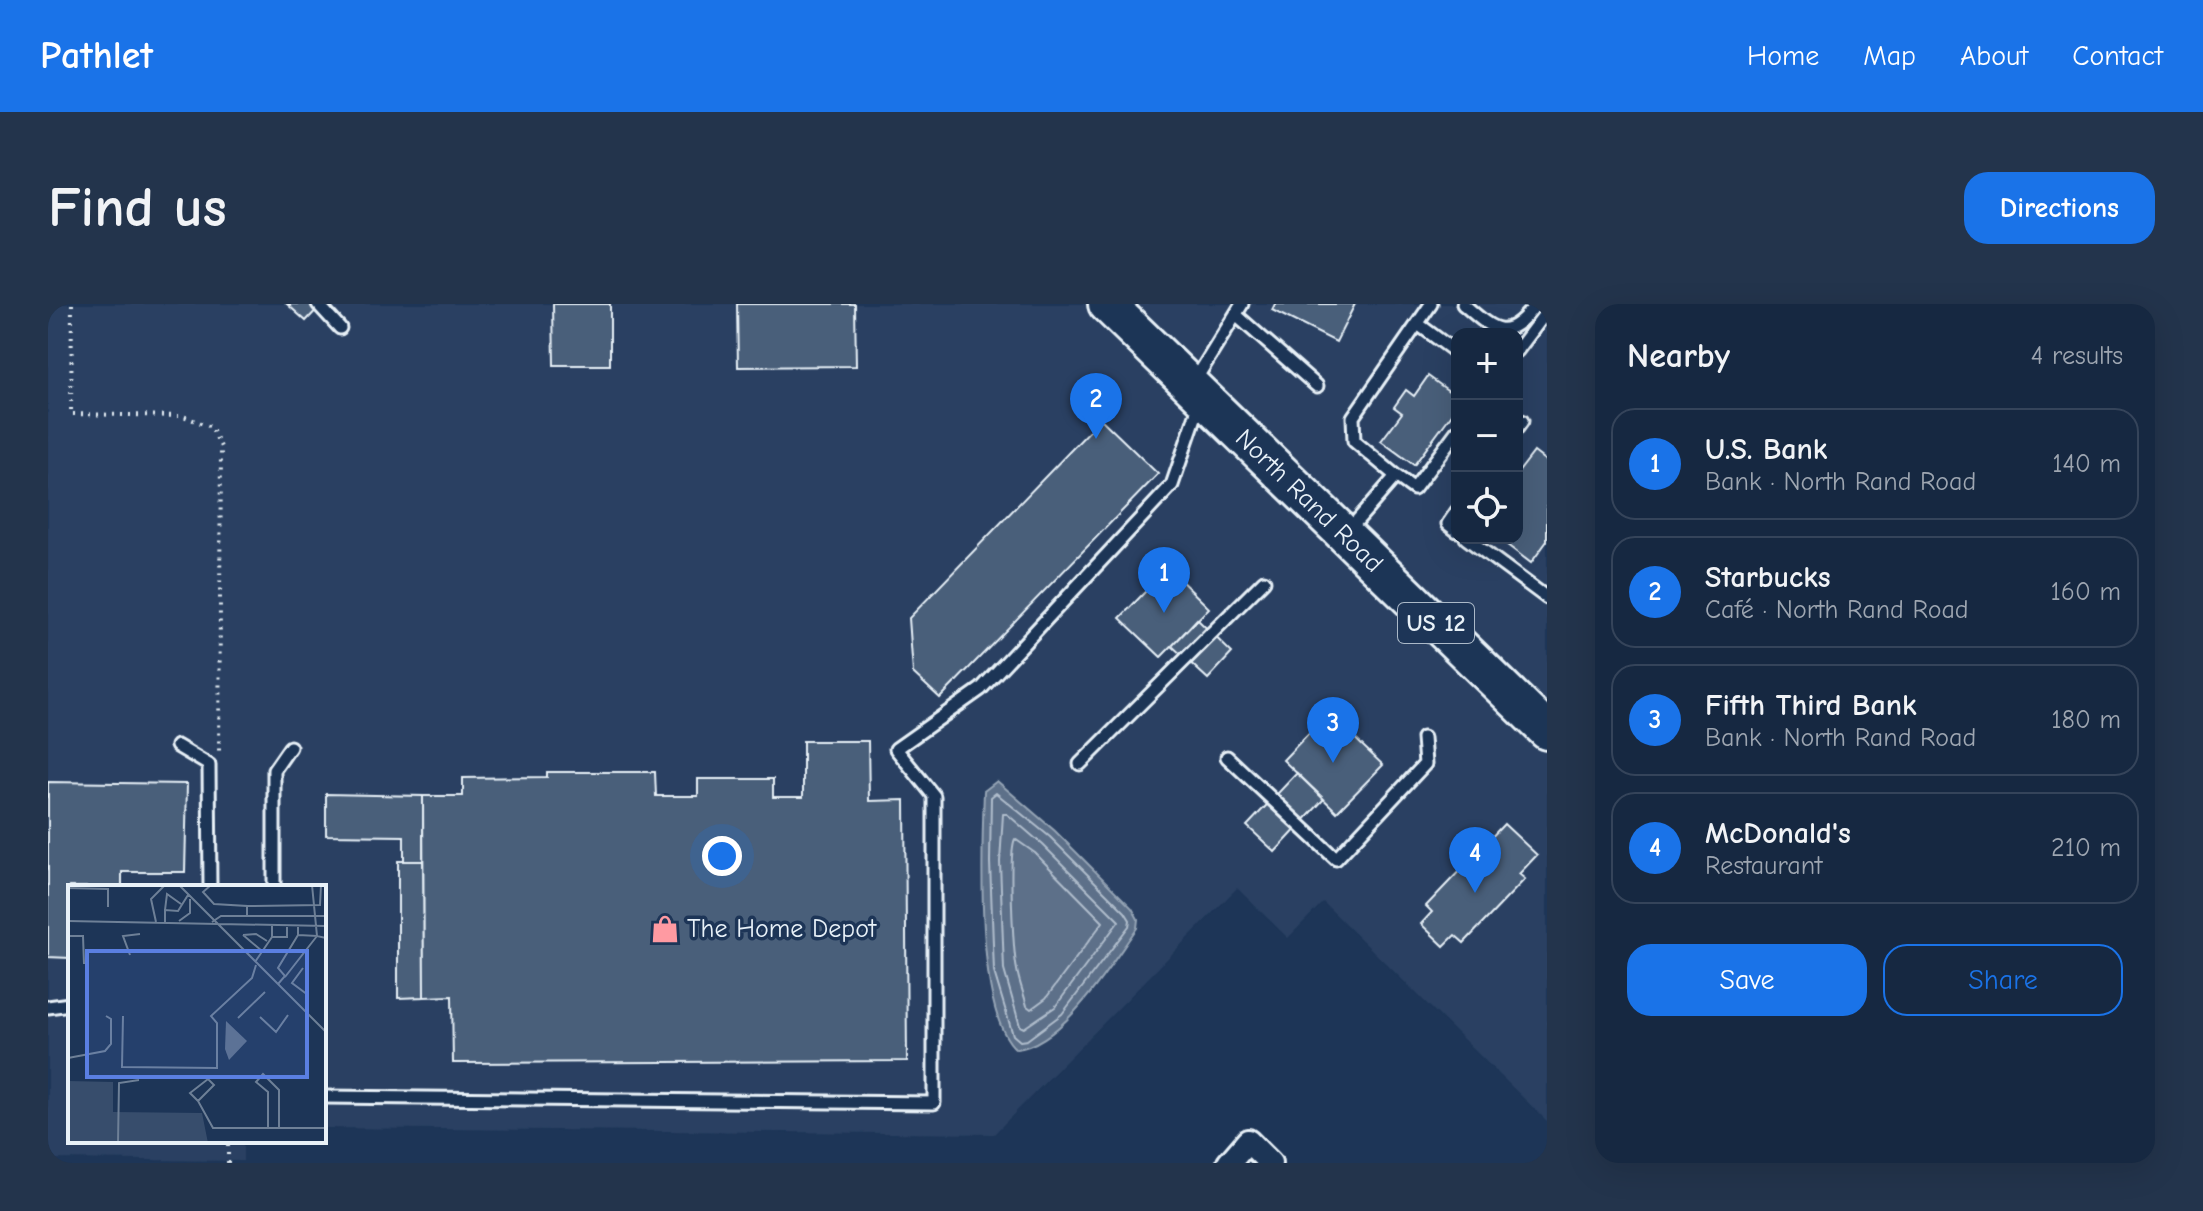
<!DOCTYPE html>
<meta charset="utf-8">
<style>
:root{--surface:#162841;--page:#23344c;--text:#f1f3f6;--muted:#9ea6b1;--line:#35445a;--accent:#1a73e8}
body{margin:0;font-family:"Comic Neue",sans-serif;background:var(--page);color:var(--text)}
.controls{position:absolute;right:24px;top:24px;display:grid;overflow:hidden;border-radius:16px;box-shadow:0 8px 32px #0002}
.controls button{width:72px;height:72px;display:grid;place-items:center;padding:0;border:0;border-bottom:2px solid var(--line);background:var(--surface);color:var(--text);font:40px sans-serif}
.you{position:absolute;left:674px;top:552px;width:28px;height:28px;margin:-20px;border:6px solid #fff;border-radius:50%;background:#1a73e8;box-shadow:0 0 0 12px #1a73e833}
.badge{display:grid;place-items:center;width:52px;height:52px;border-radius:50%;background:var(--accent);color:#fff;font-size:26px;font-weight:700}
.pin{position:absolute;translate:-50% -66px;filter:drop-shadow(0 2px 4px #0008)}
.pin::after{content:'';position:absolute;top:42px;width:28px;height:24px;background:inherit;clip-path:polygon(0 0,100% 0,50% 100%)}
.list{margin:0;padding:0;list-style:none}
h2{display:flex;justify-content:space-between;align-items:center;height:104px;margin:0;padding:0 32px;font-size:34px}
h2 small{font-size:26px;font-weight:400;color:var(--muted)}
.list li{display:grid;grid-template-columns:52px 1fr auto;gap:24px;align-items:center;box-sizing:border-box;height:112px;margin:0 16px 16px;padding:0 16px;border:2px solid var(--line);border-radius:24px}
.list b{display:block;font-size:30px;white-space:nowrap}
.list p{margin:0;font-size:26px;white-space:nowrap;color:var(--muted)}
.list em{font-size:26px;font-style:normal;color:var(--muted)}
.actions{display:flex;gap:16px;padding:24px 32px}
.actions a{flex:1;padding:18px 0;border:2px solid var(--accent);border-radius:24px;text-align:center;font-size:28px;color:var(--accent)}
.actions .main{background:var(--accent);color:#fff}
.icon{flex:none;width:44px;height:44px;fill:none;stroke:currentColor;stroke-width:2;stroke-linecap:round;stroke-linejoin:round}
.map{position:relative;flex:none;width:1499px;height:859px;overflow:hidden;border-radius:24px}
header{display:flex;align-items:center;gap:48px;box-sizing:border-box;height:112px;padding:0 40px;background:var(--accent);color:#fff}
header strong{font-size:38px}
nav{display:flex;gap:44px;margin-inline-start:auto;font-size:28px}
.intro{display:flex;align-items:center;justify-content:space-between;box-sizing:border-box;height:192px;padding:0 48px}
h1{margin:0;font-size:56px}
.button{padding:20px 36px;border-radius:24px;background:var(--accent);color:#fff;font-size:28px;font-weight:700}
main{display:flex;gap:48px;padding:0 48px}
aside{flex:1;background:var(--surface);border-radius:24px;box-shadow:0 8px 32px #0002}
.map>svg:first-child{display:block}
</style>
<header>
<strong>Pathlet</strong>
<nav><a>Home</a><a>Map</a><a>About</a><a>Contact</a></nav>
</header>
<div class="intro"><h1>Find us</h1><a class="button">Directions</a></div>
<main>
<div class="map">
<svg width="1499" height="859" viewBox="0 0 1499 859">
<rect width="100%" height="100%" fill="#1d3557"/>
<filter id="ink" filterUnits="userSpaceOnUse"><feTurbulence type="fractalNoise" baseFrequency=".0125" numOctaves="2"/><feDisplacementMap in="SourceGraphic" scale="16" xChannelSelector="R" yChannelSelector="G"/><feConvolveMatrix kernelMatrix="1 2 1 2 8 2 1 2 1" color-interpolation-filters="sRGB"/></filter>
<g filter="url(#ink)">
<path fill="#2a4162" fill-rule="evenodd" d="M0,0H1499V817L1275,598L1240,634L1189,584L946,830L276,824V583H22V837H195V857L0,855ZM1409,30H1469V234H1409Z"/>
<path fill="#5d7089" stroke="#95a4b5" stroke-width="2" d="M949,477L1007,527L1084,604L1090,615L1089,624C1062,661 1016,740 968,745C927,710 934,542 936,487Z"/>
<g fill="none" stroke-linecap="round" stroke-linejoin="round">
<path stroke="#b0bdcc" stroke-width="2" d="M948,489L1002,533L1077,608L1082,616L1081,622L1014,710L979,736L972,737L965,731L946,668L942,558L943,493Z
M955,510H959L995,541L1071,617L1007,703L976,724L972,722L956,666L952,558Z
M967,535L987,549L1055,618L998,694L983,705L979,702C976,690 971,678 969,666C965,647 960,549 967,535Z"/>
</g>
<path fill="#495e7a" stroke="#e8f1f8" stroke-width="2" d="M239,0H274L258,17Z
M505,0H562V61H506Z
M689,0H807L808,62L690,63Z
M1227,0H1307L1288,38L1224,6Z
M1380,72L1409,93V103L1366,161L1333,137L1354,109L1346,103L1358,86L1366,92Z
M1053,115L1110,170L892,394L865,369L861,314Z
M1486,148L1499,158V237L1483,259L1450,234H1469V170Z
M1120,264L1161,304L1113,353L1072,314Z
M1149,315L1184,349L1160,375L1124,342Z
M1280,409L1335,461L1289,508L1235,456Z
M755,437H820L821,497L857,496L859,757L405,759L404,692L376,693L375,492H415V474L499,473V468H607L608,492H650V475H725V493H755Z
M1249,469L1276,495L1227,548L1199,522Z
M0,478L139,480L137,568H74V583H22V654L0,653Z
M278,490L375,492V557H356V532L278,531Z
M1456,520L1489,551L1471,570L1477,575L1416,639L1407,631L1396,642L1373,620L1384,608L1378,602Z
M350,557H375L376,693L350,694Z"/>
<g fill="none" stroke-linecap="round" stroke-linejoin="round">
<defs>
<path id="service" d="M270,0L292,24
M1415,0C1447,28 1458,39 1488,0
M1188,11L1269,82
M1370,20L1409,49
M1469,47L1499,7
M1146,78L1194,0
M1469,124L1474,117
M1348,172L1366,185L1409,127
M1409,207L1400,220L1409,227
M1300,227L1348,172L1306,137L1305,113L1383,0
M1418,234L1499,294
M129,442L161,461L162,583
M1179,453L1288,555L1377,460L1375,434
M1032,460L1216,277
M226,583V466L242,443
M0,703L22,700
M276,793L886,799V492L848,445L933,385L1124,181L1152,99"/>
<path id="minor" d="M1181,859L1200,837L1222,859"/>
<path id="primary" d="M1059,0L1499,427"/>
</defs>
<use href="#service" stroke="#e8f1f8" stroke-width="17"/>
<use href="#minor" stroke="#e8f1f8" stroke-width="28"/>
<use href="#primary" stroke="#e8f1f8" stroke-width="42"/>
<path stroke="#e8f1f8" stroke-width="4" stroke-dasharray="2 6" stroke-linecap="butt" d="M24,0L23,110L135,112L163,123L173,143L171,449
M180,859V837"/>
<use href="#service" stroke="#1d3557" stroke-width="11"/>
<use href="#minor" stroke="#1d3557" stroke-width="22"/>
<use href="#primary" stroke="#1d3557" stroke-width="36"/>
</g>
</g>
<defs>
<symbol id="shop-bare" viewBox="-9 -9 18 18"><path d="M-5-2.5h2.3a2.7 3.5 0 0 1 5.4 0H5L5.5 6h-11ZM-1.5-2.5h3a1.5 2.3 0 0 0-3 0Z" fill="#ff9aa2" stroke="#1d3557" stroke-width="2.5" paint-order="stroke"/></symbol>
</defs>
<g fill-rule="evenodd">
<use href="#shop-bare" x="597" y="605" width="40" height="40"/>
</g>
<g text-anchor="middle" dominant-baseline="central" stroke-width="7" stroke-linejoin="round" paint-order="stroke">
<rect fill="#1d3557" stroke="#abb9c8" stroke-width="2" x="1350" y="299" width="76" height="40" rx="6"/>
<g font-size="24" font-weight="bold" fill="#e8f1f8">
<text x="1388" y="319">US 12</text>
</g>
<g font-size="26" fill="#e8f1f8" stroke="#1d3557">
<text transform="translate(1261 197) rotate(44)">North Rand Road</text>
</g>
<g font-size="26" fill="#e8f1f8" stroke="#1d3557" text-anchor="start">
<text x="639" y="625">The Home Depot</text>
</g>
</g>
<g transform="translate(20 581)">
<rect width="258" height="258" fill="#1d3557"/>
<path d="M0,196L45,197V227L134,228L140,258H0Z" fill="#374d6c"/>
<path d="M158,136L179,156L161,175L157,164Z" fill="#5d7089"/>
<path fill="none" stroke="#6e8097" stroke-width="2" d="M111,0L258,147M143,0L135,7L146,19L179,21V31M0,3L40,4V22M179,21L252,20L253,0M97,25L99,9L113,19M0,36L258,41M111,36L122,28V14M88,37L83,14L97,0M97,37V25L110,26L120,10M144,37L153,31H258M204,40V52H219V40M175,50L188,49L199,56M175,50L194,66M230,50L249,51L244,0M0,51H15L16,79M62,70L55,51L72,49M187,77L204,52M235,83L224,98L240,110M217,92L249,51L258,53M210,99L217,91L210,83L230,50V41M55,131L54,182L149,183V138L143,131L184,93L188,80M192,132L208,147L220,130M170,133L197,107M0,173L37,166L43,159V134L38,131M130,216L122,208L140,194L146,200L130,216L145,243H258M200,244V207L188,197L195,189L211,205V244M50,258L51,198L71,195M147,258H257"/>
<path fill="#5a7fe2" fill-opacity="0.15" stroke="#5a7fe2" stroke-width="4" d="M19,66H239V192H19Z"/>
<rect width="258" height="258" fill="none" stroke="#e8f1f8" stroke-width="4"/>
</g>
</svg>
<div class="controls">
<button>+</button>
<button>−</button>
<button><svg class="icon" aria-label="locate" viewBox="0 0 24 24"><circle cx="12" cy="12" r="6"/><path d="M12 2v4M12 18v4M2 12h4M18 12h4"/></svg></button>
</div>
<div class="you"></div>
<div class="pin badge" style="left:1116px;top:309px">1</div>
<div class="pin badge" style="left:1048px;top:135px">2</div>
<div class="pin badge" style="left:1285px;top:459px">3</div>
<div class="pin badge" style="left:1427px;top:589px">4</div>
</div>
<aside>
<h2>Nearby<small>4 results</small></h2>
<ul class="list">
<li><span class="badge">1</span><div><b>U.S. Bank</b><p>Bank · North Rand Road</p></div><em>140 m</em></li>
<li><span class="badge">2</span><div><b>Starbucks</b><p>Café · North Rand Road</p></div><em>160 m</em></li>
<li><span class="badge">3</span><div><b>Fifth Third Bank</b><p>Bank · North Rand Road</p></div><em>180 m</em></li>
<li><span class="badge">4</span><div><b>McDonald's</b><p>Restaurant</p></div><em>210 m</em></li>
</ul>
<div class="actions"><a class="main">Save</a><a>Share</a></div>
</aside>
</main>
